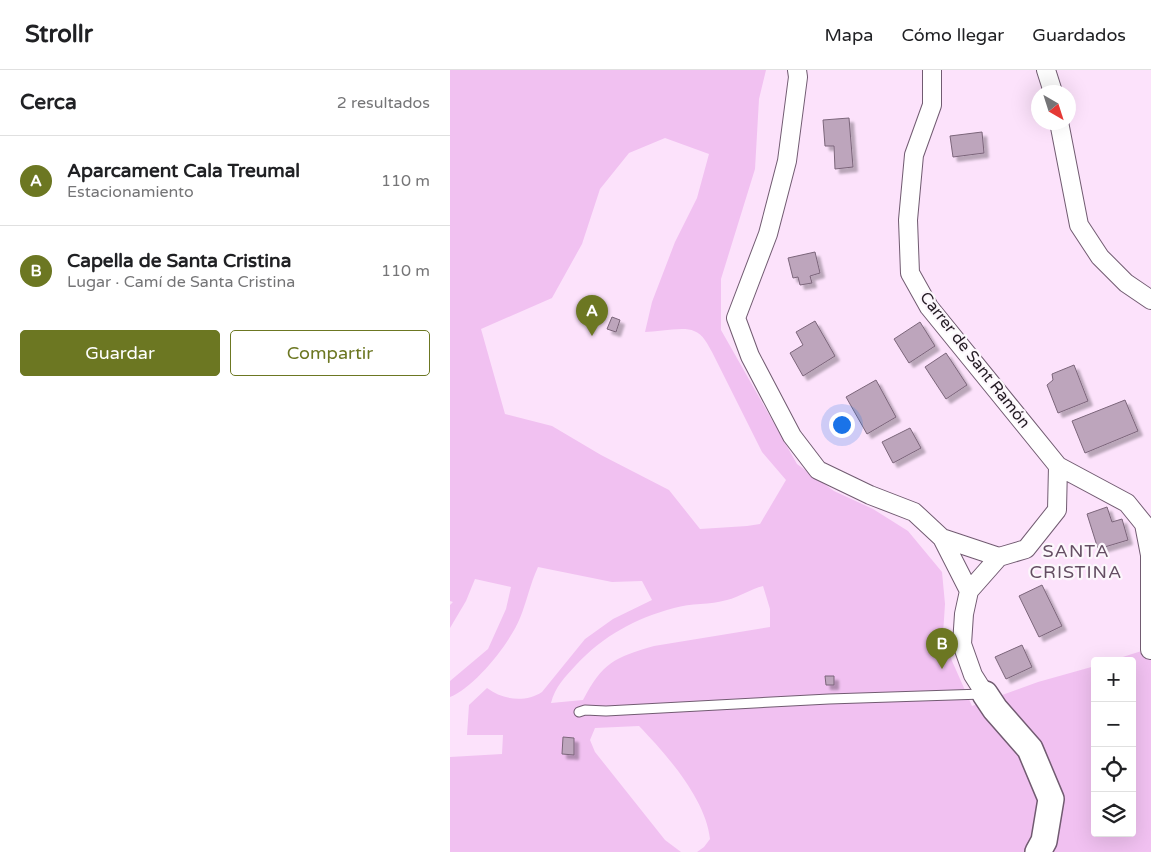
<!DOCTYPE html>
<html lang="es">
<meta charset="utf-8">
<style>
:root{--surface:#fff;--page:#f6f6f6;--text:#202124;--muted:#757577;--line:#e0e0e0;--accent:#6c7722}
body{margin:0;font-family:"Varela Round",sans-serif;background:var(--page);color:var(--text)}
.controls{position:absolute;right:15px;bottom:15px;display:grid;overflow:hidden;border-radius:5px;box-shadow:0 5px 20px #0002}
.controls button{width:45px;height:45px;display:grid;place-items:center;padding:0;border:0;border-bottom:1px solid var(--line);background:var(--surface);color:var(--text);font:25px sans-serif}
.compass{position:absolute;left:581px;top:15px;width:45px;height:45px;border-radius:50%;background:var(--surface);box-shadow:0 5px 20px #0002;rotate:141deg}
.you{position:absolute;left:391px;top:354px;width:18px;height:18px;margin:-12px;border:4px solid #fff;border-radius:50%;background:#1a73e8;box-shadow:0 0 0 8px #1a73e833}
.badge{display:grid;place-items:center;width:32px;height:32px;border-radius:50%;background:var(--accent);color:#fff;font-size:16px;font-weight:700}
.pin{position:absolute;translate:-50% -41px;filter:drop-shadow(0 1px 2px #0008)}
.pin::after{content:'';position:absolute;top:26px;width:18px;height:15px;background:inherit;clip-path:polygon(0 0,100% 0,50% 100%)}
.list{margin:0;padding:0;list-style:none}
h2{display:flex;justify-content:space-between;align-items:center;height:65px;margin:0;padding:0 20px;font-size:21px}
h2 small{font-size:16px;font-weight:400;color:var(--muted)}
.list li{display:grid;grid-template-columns:32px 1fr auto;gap:15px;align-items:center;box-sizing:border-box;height:90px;padding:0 20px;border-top:1px solid var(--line)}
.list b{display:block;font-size:19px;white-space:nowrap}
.list p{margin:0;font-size:16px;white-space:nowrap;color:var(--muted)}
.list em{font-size:16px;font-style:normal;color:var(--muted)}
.actions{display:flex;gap:10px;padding:15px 20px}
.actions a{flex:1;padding:11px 0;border:1px solid var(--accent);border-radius:5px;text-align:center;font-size:18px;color:var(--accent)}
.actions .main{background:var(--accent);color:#fff}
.icon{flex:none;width:28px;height:28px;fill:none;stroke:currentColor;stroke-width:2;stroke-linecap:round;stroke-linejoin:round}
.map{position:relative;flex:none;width:701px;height:782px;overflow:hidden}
header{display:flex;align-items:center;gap:30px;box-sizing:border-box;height:70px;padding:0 25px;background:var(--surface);border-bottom:1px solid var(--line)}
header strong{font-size:24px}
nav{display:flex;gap:28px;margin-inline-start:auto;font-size:18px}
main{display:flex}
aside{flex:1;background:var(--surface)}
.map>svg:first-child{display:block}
</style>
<header>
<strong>Strollr</strong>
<nav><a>Mapa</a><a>Cómo llegar</a><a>Guardados</a></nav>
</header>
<main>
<aside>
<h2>Cerca<small>2 resultados</small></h2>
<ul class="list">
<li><span class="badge">A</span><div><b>Aparcament Cala Treumal</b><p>Estacionamiento</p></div><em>110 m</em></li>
<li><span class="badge">B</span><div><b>Capella de Santa Cristina</b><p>Lugar · Camí de Santa Cristina</p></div><em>110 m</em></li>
</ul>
<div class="actions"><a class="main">Guardar</a><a>Compartir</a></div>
</aside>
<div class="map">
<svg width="701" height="782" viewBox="0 0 701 782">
<defs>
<filter id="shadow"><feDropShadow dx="4.5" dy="4.5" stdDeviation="1" flood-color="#0004"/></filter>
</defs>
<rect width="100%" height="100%" fill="#fce2fb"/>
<path fill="#f1c1f1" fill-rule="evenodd" d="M0,0H316L309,29L305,99L271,209V260L347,394L384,421L423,439L458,461L492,502L495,534L493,564L502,591L522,636L588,612L645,596V763H682V591H660L701,578V782H247L254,777L260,769C256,729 216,684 189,656L145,658L140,670L145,682L215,770L231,782H0V687L52,684L53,665H17L19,635L37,618C53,630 75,633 92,622L135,569L163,549L202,530L192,511L162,512L88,497C80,514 77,531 70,548C60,573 25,617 0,627V611L38,579L56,539L61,517L25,509L16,531L0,558V535L3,532L0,531ZM215,68L259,84L247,128L225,172L202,232L195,262C208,262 234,256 244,261C253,264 258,275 262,282L312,382L336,410L310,454L297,456L250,459L219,420L151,385L102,356L55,344L31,259L102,228L132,174L150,119L179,83ZM313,516L320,539V557L204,576C165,587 152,593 133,630L101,633C105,617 115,607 126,595C153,566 186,548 224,538C241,533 260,535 277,530C289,527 301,519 313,516Z"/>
<path fill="#bda5bc" stroke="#7b657a" filter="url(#shadow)" d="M399,48L403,97L385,99L384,76H375L373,50Z
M532,62L534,83L503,87L500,66Z
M365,182L370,203L360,206L362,213L350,215L348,207L343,208L338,188Z
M162,247L170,250L166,262L157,259Z
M365,251L385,286L353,306L340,283L353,275L346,262Z
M470,252L485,276L459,293L444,269Z
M496,283L517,315L496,329L475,297Z
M624,295L638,331L608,343L597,315L603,310L602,304Z
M426,310L446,347L417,364L396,327Z
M675,330L688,361L635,383L622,351Z
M460,358L471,378L443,393L432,372Z
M657,437L662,452L672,449L678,470L648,479L637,444Z
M592,515L612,556L589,567L569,526Z
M572,575L582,597L556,609L545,587Z
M375,606H384V615H376Z
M113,667L124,668V685L112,684Z"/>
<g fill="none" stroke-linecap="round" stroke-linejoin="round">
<defs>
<path id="lane" d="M129,642L135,640L156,641L379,629L533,624"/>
<path id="street" d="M347,0L348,7L337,91L318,164L286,248L300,286L342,366L368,400L420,425L464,442L492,468L519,521L514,544L512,574L523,605L535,624
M482,0V35L464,85L458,150L460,203L479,237L608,396L677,433L694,454L700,485V580
M596,0L603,22
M609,52L629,155L650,187L676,213L701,230
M492,468L549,487
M519,521L549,487L576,479L607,440L608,396"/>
<path id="secondary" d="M535,624L545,639L580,679L601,729L594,771L588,782"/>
</defs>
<use href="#lane" stroke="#715b71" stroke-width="11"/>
<use href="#street" stroke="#715b71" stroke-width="20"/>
<use href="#secondary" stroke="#715b71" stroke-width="28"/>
<use href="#lane" stroke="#fff" stroke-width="9"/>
<use href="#street" stroke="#fff" stroke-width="18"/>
<use href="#secondary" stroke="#fff" stroke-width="25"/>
</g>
<g text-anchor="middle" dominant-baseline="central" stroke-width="4.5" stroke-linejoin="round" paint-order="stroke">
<g font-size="16" fill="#241b24" stroke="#fcf7fc">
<text transform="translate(525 290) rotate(52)">Carrer de Sant Ramón</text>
</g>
<g font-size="18" letter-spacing="1" fill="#644e63" stroke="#fcf7fc">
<text x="626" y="481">SANTA<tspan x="626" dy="21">CRISTINA</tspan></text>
</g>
</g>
</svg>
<div class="controls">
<button>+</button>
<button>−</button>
<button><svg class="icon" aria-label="locate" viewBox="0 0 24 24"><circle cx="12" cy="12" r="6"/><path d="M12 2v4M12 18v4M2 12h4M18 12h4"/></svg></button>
<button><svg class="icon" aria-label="layers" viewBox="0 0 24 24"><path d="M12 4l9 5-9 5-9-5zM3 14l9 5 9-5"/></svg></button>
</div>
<svg class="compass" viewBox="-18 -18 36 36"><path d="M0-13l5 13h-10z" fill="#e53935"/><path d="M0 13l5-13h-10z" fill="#757577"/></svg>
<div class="you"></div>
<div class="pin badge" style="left:142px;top:266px">A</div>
<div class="pin badge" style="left:492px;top:599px">B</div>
</div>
</main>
